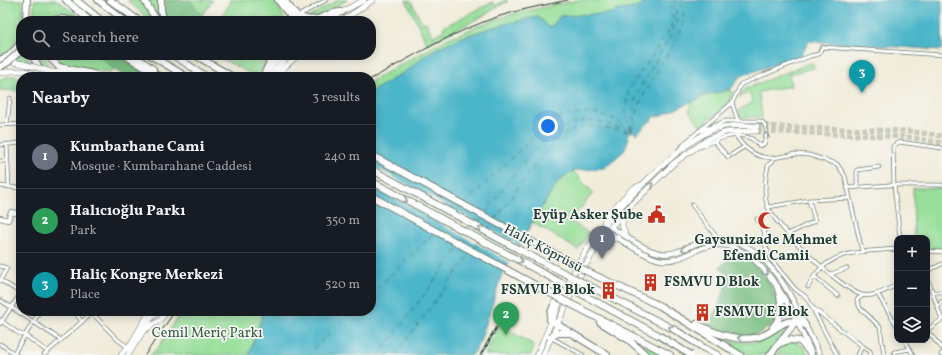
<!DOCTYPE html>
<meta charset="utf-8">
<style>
:root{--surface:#171b24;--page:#20242c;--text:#f1f3f6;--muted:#9ea1a6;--line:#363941;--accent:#0b8043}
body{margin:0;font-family:Vollkorn,serif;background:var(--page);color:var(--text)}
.controls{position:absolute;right:12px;bottom:12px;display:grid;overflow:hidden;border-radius:8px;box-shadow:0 2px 10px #0003}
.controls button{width:36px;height:36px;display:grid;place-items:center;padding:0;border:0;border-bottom:1px solid var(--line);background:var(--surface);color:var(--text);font:20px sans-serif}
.you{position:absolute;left:548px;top:126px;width:14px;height:14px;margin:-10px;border:3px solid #fff;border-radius:50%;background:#1a73e8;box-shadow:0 0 0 6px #1a73e833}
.badge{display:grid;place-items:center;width:26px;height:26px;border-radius:50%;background:var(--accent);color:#fff;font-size:13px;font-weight:700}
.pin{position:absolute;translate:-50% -33px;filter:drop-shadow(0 1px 2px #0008)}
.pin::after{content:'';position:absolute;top:21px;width:14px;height:12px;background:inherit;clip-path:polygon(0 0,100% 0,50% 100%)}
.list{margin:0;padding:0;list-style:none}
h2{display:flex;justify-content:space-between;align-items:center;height:52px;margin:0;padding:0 16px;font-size:17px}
h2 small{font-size:13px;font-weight:400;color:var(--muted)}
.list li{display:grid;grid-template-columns:26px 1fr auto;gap:12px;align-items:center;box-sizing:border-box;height:64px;padding:0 16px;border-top:1px solid var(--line)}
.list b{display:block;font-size:15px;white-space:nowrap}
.list p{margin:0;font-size:13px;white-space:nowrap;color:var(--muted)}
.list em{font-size:13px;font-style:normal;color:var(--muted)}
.icon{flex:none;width:22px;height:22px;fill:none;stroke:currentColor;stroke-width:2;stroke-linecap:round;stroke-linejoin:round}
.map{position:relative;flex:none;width:942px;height:355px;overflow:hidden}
.search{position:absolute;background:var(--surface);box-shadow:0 2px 10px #0003;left:16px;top:16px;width:360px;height:44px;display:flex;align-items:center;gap:10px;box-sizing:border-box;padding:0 14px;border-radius:16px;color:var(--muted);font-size:15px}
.panel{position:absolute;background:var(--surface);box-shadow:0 2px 10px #0003;left:16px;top:72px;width:360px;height:244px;border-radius:16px}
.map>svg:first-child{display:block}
</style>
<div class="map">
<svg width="942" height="355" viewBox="0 0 942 355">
<rect width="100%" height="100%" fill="#f6f6f2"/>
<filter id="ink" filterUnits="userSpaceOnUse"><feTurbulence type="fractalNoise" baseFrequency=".025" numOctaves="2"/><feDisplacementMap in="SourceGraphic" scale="8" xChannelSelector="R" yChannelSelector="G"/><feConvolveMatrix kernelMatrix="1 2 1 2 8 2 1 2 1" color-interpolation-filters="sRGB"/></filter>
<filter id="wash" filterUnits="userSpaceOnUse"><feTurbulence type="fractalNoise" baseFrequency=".012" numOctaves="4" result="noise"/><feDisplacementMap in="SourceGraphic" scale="16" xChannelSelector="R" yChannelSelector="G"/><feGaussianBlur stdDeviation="0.9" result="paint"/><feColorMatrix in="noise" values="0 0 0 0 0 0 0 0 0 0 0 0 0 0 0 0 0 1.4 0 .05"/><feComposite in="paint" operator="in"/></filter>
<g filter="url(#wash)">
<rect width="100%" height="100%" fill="#f1ecda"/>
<path fill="#97df9a" stroke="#5b8e67" d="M0,0H22C25,19 21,48 0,56Z
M34,0H57L80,18L63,15L43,21H34Z
M127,0H141L154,21L148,19Z
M147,0H158L160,19Z
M189,0H213L202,15Z
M229,0H273L283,15L284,20L218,21L231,2Z
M338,0H347L316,18L309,17Z
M406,0L411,1L422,23L426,22L433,36L444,30L443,27L493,2L495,6L506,0L508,1L481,17L427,44Z
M577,0H647L639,7L615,11L614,13L560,16L550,28L538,17C506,22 431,42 411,68L371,92V81L449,38L483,24L512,14Z
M21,53V55H27L30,64L16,59Z
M37,55H43L49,66V68L41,66Z
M51,55H99L113,69L111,72C93,68 62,72 51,55Z
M217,55H269L258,77H257L218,57Z
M810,63L813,64L814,68L789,74L791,86L759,92L762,117H740L738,114L740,109L753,102L749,93L739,97L745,89Z
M11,76L25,77H21V91L0,90V79Z
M730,90L733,92L729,103L701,126L689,111L691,103L706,95Z
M573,171L593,193L570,221L589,233L578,250L532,222L558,182Z
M913,188H942V250L927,248V238H914Z
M182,311H264L249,353L251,355H150L155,350L156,351Z
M499,325L534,345L531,355H485Z
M784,328L786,330L766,355H748L723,339L749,343L759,342Z
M795,342L802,345L809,355H776L786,343Z
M643,344L663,355H650L642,348Z"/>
<path fill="#79be82" stroke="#4c7e5b" d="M165,0H189L202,15L204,21H167L164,14Z
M99,55H118L151,77H126L113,69Z
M724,249L753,262L769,282L778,301L777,320C752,345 735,337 706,325L719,305L729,277L720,267L732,256Z"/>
<path fill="#4cb5c9" stroke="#36797e" d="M647,0H942V50L809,41L801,55L741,76L730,90L706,95L658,117L656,116L636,134L634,131L627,134L629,138L624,151L604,168L573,171L558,182L536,216L501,277L480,342L472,355H251L249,353L264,311H371V92L411,68C431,42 506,22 538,17L550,28L560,17V16L613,13L615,11L639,7Z"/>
<path fill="#f1ecda" d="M371,165L521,246L511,263L371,185Z"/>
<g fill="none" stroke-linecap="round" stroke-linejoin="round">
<path stroke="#4cb5c9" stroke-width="1" d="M13,87L21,88"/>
<path stroke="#2a5b59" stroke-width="1" stroke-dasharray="5 4" stroke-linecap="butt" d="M631,129L636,95L672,33L677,21L675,0
M631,131L625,111L629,89L667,34L673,21L672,0
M465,203L548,123L567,115L592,113L617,120L629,131
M455,213L461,207
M485,214C510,180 543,123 589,121C603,121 618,128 631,132L642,98L683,27V9L680,0
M495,220C512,197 550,137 575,129C592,124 610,129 627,132
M477,223L482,218
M438,229L444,223
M488,230L492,224
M463,242L468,235
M474,249L479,242
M371,294L434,233
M307,355L353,311
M379,355L460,247
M395,355L471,253"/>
</g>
</g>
<g filter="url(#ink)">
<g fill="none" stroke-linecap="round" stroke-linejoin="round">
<path stroke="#c7c9b9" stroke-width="5" stroke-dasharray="5 2.5" stroke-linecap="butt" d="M757,126L908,131L942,136
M757,131L908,137L942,143"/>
<defs>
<path id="street" d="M298,16L326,0
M732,103L738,121
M7,124L10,98
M0,125L21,124
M21,131V143
M736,136C745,150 757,158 773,158
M714,141L728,157L744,147
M7,144L9,187
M0,145L21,143
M700,147C715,140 734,131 750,138C754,139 757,144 760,146L764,144C766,136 769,126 761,121H725L701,131
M677,152L686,142L732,103L741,84L810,56L819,54L822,47L942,55
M0,161H8
M0,186L21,188
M857,187V170L879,167
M847,188L889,185H942
M692,205L718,239
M768,207L809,200L850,198
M771,212L757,219L765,233L763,240L772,261L795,289L807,298L837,355
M788,234L815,221L809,200
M900,238L894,185L893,146L899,142L942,148
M862,251L845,176L837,164L809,155L796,154L773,158V161L768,165C766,178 763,192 767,205C774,226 841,289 862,295C873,298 888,289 897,285
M927,251L942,252
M0,266L7,268L0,281
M927,271L942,264
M831,274L847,268
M927,277L942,320
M0,280L21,293
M808,287L814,276
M933,292H942
M877,293L897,326
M863,295L857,300L860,308L880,327L884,355
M838,296L814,276C836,248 865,252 897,249
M0,300L61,340
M938,307L942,301
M813,308L862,346
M74,311L82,322
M92,313L118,340L128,347
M0,320L18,333L26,336L48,352
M0,324L21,293
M927,330L941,320
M927,331L942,348
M550,337L583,355
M905,340L913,355
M0,344L17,355
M13,355L40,311
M44,355L94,311
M858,355L862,346L870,351L871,355
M895,355L894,352L910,349
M941,355L942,353"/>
<path id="secondary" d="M0,218L8,220L11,212L21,214
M610,227C630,237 653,260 676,252C689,248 699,240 713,239C772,235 798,313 820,355
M607,231C621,240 645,257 661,260C680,263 695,247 713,245C762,240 795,315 811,352"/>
<path id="primary" d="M325,21L364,0
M342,21L373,0
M7,61L24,64
M268,71L281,55
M52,72L79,73
M0,73L11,71H25
M89,73L109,77
M274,77L298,55
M623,214L622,226L626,236
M605,226L604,219L608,215L632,189L641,185
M601,240L619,238
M565,290C572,276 579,262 587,249C608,216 680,141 717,128C730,124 743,126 757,126
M145,330L160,320L167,311
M121,355L132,342L150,311
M128,355L156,311
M537,355L562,297
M543,355L583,269L607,231L624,212L674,163L708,139L726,132L757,131"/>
<path id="highway" d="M66,0L90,21
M76,0L102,21
M98,0L125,21
M110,0L139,21
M144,0L157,21
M161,0V11L164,21
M278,0L294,21
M284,0L299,19
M297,16C323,26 320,12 342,12
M26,21L27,0
M50,21L61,19L76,21
M32,55L41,71
M47,55L59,67L93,74
M125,55L160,77
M133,55L153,69
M150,55L187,77
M173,55L207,77
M195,55L233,77
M0,60L9,56L21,43
M263,77L273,55
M270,77L288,55
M371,196L546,291
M588,272L660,306L740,355
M566,289C559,297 549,310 550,320L607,355
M571,304L670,355
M600,322L629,340L646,355
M697,324C714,333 734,341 754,338C775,336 783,312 805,325
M773,327C785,314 782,301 777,286
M550,337L558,333H569
M781,343L789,340L800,341L811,354
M704,348L717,355
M770,355L796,321L799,312"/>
</defs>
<use href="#street" stroke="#687a6e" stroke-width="4.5"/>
<use href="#secondary" stroke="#687a6e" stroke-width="6"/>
<use href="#primary" stroke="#687a6e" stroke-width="6"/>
<use href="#highway" stroke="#687a6e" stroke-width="8"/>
<use href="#street" stroke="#fff" stroke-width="3"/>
<use href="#secondary" stroke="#fff" stroke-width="4.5"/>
<use href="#primary" stroke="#fff" stroke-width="5"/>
<use href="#highway" stroke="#fff" stroke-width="6"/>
<path stroke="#1f3d34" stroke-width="1" d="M371,79C413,56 454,31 500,16C522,9 546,5 568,0
M145,355L175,311"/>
<defs>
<path id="rail" d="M481,355L496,328"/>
</defs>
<use href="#rail" stroke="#1f3d34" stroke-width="2.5"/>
<use href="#rail" stroke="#f6f6f2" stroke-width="1" stroke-dasharray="3" stroke-linecap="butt"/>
<defs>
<path id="primary-bridge" d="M24,64L52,72
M25,71L51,77"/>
<path id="highway-bridge" d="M0,67L8,62L21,50
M371,155L588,272
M371,169L529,255L675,330L704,348
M371,181L658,335L691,355
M546,291L571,304"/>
</defs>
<use href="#primary-bridge" stroke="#687a6e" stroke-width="6" stroke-linecap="butt"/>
<use href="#highway-bridge" stroke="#687a6e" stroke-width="8" stroke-linecap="butt"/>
<use href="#primary-bridge" stroke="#fff" stroke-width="5"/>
<use href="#highway-bridge" stroke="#fff" stroke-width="6"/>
</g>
<defs><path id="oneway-chevron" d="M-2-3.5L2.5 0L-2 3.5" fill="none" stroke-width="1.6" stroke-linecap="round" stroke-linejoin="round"/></defs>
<g stroke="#8f9e9a">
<use href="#oneway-chevron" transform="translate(766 135) rotate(-82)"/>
<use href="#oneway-chevron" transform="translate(651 185) rotate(-45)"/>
<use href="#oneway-chevron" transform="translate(405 200) rotate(28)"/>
<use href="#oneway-chevron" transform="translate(481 229) rotate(-151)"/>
<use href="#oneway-chevron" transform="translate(684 249) rotate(155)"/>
<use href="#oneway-chevron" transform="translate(520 261) rotate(28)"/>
<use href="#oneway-chevron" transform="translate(766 273) rotate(49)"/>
<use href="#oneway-chevron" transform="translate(671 328) rotate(-152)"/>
<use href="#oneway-chevron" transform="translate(740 338) rotate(-173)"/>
</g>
</g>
<defs>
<symbol id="civic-bare" viewBox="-9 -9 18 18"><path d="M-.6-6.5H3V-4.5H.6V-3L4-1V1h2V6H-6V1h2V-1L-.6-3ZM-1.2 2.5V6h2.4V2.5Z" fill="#c8321e" stroke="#f6f6f2" stroke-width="2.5" paint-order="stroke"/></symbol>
<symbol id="mosque-bare" viewBox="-9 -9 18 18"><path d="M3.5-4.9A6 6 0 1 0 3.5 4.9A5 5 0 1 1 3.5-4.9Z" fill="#c8321e" stroke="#f6f6f2" stroke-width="2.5" paint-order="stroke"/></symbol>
<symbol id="building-bare" viewBox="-9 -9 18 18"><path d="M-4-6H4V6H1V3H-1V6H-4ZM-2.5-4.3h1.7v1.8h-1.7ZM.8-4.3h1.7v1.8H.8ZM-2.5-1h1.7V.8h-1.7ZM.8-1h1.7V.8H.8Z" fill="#c8321e" stroke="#f6f6f2" stroke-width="2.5" paint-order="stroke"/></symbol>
</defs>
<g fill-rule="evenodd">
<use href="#civic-bare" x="644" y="202" width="25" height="25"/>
<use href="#mosque-bare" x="754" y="208" width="25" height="25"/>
<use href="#building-bare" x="638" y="270" width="25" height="25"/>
<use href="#building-bare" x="596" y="278" width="25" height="25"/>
<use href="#building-bare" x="690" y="300" width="25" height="25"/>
</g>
<g text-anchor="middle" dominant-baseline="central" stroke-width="3.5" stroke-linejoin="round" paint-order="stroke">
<g font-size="14" font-weight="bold" fill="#1f3d34" stroke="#f6f6f2" text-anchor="end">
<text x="643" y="215">Eyüp Asker Şube</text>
<text x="766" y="240" text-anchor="middle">Gaysunizade Mehmet<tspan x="766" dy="16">Efendi Camii</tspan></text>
<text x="664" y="282" text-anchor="start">FSMVU D Blok</text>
<text x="595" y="290">FSMVU B Blok</text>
<text x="715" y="312" text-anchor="start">FSMVU E Blok</text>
</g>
<g font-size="14" fill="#1f3d34" stroke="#f6f6f2">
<text transform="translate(543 249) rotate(28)">Haliç Köprüsü</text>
</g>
<g font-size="14" fill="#375d48" stroke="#f6f6f2">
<text x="207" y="333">Cemil Meriç Parkı</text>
</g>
</g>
</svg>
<div class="controls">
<button>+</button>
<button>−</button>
<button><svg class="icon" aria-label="layers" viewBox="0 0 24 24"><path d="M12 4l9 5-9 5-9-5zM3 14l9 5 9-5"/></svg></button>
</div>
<div class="you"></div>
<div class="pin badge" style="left:602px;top:259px;background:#6b7280">1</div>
<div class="pin badge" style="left:506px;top:335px;background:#2e9e5b">2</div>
<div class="pin badge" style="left:862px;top:93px;background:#0f9aa8">3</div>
<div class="search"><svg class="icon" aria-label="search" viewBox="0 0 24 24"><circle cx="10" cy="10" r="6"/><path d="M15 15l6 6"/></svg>Search here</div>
<section class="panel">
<h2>Nearby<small>3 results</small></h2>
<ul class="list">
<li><span class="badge" style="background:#6b7280">1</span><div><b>Kumbarhane Cami</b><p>Mosque · Kumbarahane Caddesi</p></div><em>240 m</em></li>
<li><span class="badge" style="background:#2e9e5b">2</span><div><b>Halıcıoğlu Parkı</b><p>Park</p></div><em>350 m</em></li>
<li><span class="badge" style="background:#0f9aa8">3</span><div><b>Haliç Kongre Merkezi</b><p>Place</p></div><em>520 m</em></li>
</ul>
</section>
</div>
